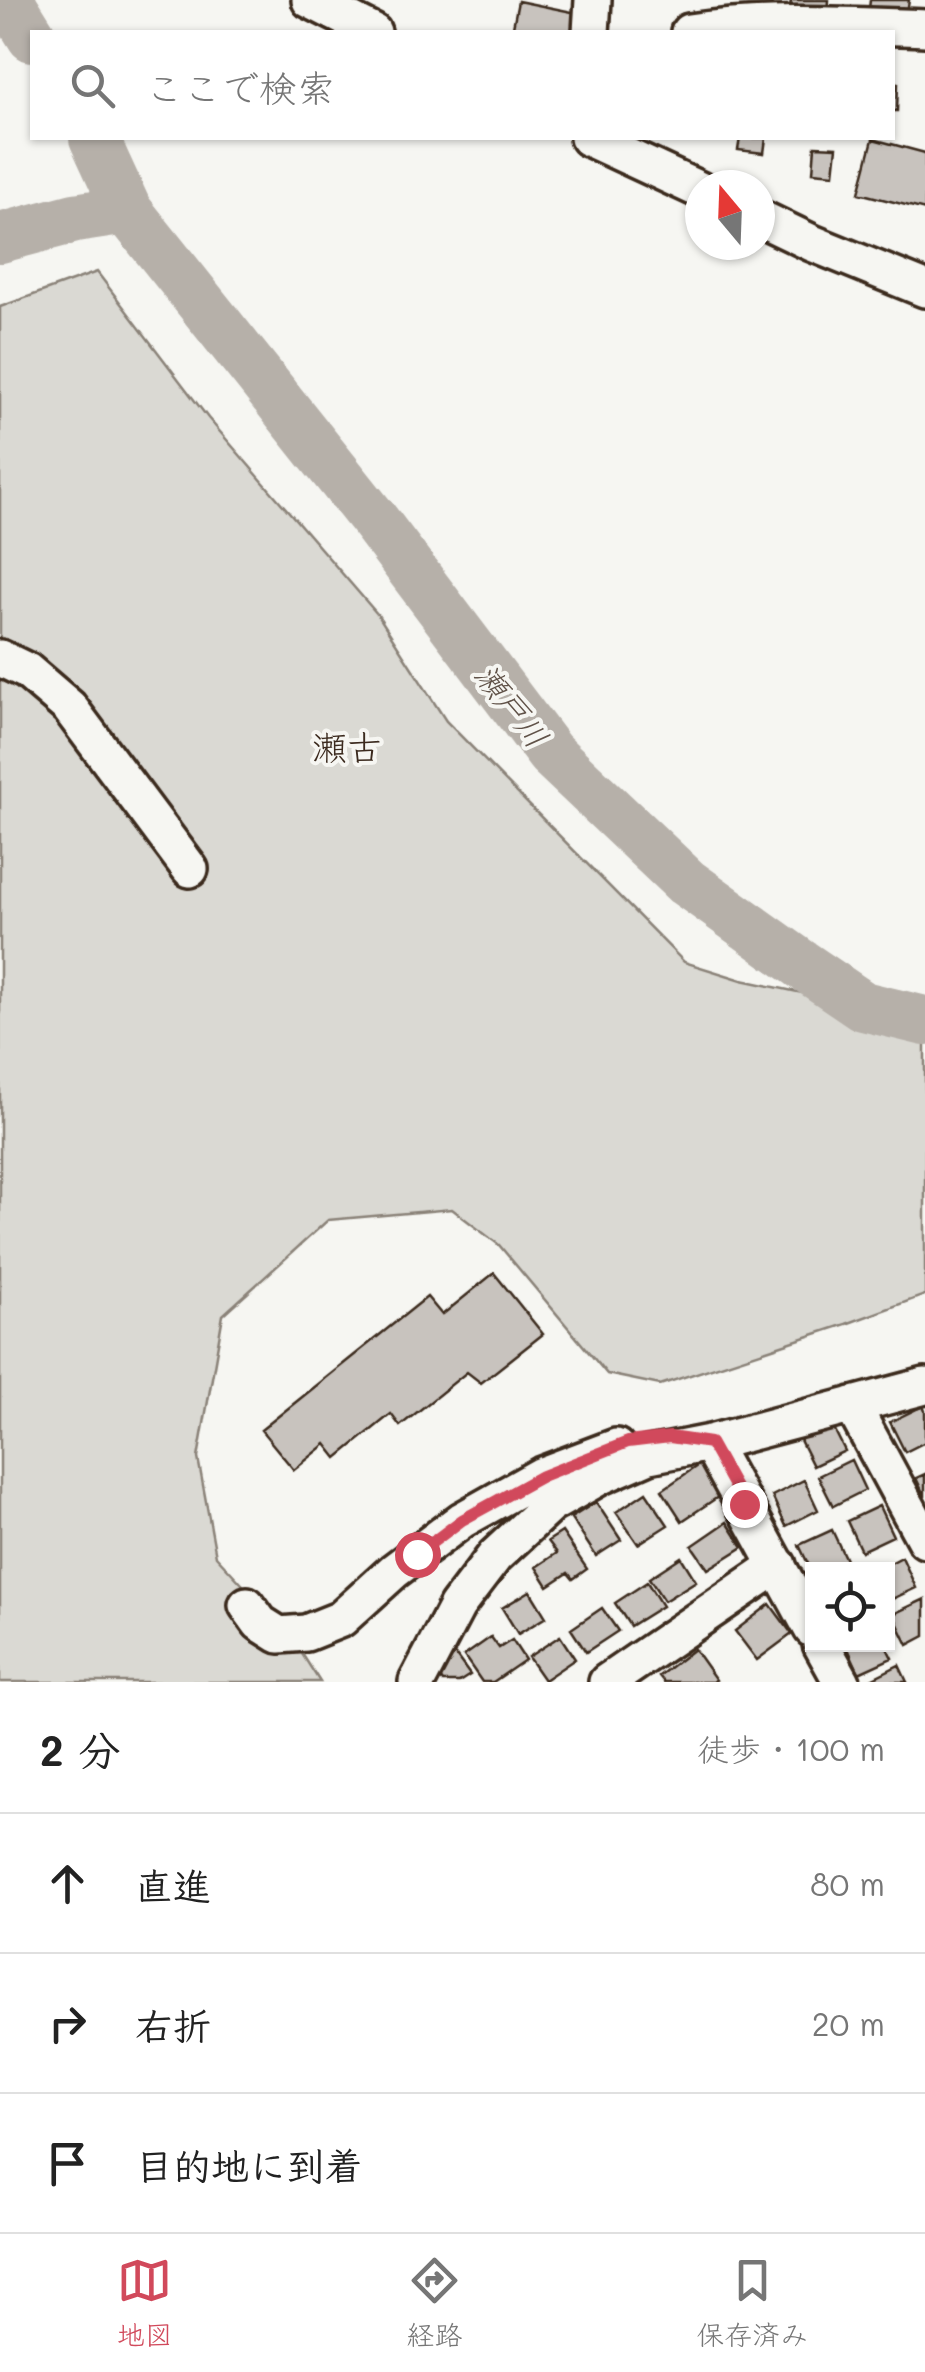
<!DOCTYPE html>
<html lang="ja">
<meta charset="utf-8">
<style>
:root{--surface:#fff;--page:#f6f6f6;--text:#222;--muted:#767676;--line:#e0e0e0;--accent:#d1495b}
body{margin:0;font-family:Mali,"Klee One",sans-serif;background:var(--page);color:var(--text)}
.controls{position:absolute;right:30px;bottom:30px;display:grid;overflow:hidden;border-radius:0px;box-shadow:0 2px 8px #0004}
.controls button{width:90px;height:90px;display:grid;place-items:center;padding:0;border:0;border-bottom:2px solid var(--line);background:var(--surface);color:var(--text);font:50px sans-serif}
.compass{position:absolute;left:685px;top:170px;width:90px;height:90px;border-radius:50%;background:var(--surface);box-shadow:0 2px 8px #0004;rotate:341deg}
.stop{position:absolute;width:30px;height:30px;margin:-22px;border:8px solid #d1495b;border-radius:50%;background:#fff}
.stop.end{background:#d1495b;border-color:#fff;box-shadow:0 2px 10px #0008}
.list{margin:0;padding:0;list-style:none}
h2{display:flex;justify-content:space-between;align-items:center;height:130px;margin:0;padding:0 40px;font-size:42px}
h2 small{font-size:32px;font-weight:400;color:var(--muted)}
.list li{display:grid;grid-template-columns:65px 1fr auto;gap:30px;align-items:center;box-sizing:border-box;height:140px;padding:0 40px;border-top:2px solid var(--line)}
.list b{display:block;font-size:38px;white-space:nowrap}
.list em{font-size:32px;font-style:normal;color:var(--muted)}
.icon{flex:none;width:55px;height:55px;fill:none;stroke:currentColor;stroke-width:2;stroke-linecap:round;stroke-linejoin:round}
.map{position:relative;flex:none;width:925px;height:1682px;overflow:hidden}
.search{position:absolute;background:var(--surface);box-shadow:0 2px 8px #0004;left:30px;right:30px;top:30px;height:110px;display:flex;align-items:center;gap:25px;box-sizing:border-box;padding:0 35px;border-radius:0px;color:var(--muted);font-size:38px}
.sheet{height:550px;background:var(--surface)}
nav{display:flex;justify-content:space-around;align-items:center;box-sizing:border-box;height:140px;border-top:2px solid var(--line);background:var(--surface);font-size:28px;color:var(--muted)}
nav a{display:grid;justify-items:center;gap:5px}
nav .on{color:var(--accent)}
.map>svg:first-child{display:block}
</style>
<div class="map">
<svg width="925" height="1682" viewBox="0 0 925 1682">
<rect width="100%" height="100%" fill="#f6f6f2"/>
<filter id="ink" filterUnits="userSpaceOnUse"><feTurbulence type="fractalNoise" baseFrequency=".01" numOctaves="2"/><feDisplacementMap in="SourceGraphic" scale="20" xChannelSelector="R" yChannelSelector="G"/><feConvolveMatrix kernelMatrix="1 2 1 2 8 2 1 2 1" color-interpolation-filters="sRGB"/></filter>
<g filter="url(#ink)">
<path fill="#dad9d3" stroke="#8a8278" stroke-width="2.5" d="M97,272L208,418L378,615L446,721L684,962L742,980L863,1006L925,1033V1295L846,1324L660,1385L607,1374L499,1245L452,1209L328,1220L223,1315L198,1458L216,1556L292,1638L320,1682H0V307Z"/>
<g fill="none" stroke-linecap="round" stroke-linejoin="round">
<path stroke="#b6b0a9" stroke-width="50" d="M9,0L32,37
M94,138L127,210L371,516L550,753L686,882L801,964L863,1006L925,1021
M0,238L75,218L127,210"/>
</g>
<path fill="#c8c3be" stroke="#3b2a1e" stroke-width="2.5" d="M791,0H829L828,12L790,8Z
M870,0H909L907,13L869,9Z
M518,1L577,13L573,32H512Z
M892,82L898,83L897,111H892Z
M740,138H766L764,153L738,150Z
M873,139L925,153V210L859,193Z
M815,146L837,147L834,174L813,172Z
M494,1273L543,1334L481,1383L467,1372L400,1426L391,1414L337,1458L326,1444L294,1470L261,1430L427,1297L442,1315Z
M923,1406L925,1411V1442L905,1452L890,1422Z
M830,1421L845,1451L813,1466L798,1436Z
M851,1460L865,1490L833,1506L818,1476Z
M700,1464L721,1495L682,1521L662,1490Z
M925,1474V1497L916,1478Z
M804,1480L818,1510L786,1526L772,1496Z
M646,1492L668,1525L638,1544L616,1512Z
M596,1502L621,1540L596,1556L571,1518Z
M879,1506L893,1536L861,1551L847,1521Z
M727,1522L743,1547L708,1569L692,1546Z
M832,1530L846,1560L826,1570H812V1572L799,1545Z
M562,1532L587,1569L573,1579L568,1573L548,1586L536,1567L557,1553L548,1541Z
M681,1557L696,1581L664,1601L649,1578Z
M902,1557L916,1588L888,1601V1570H877Z
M647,1582L662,1606L630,1626L615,1603Z
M530,1591L546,1617L518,1634L502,1608Z
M925,1599V1636L908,1645L893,1614Z
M770,1604L792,1634L757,1660L735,1631Z
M602,1608L618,1631L586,1652L571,1629Z
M560,1636L575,1659L544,1680L528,1657Z
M491,1637L499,1648L512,1640L525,1660L493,1682H482L464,1656Z
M846,1644H885L892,1658L859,1673Z
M694,1649L716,1680L713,1682H664L659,1676Z
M454,1653L470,1675L459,1682H443L433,1668Z
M899,1665L907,1682H868L867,1681Z"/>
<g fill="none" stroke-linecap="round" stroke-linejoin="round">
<defs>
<path id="street" d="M310,0L373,32
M591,32L593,0
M689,32C767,20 847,25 925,28
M588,138L700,190
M760,218L812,243L925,289
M0,658L27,671L69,707L190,869
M852,1405L925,1540
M710,1443L812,1629
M247,1605L260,1623L279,1635L306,1633L341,1619L394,1571L462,1520L542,1475L616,1447
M821,1644L842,1682
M417,1682L457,1606L495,1556L550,1505L601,1476L649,1455L710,1443L925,1386
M607,1682L778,1565"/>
</defs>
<use href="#street" stroke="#3b2a1e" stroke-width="42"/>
<use href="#street" stroke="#f6f6f2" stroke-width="35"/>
</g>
</g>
<g fill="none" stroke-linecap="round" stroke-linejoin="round" filter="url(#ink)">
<path stroke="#d1495b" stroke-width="12" d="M417,1554L462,1520L542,1476L628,1442L670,1437L710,1443L744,1504"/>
</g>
<g text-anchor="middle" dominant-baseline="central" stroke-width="8" stroke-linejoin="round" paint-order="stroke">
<g font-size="32" font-style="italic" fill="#605248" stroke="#f6f6f2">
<text transform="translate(513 705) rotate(52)">瀬戸川</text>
</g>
<g font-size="35" fill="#3b2a1e" stroke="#f6f6f2">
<text x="347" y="746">瀬古</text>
</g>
</g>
</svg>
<div class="controls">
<button><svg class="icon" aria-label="locate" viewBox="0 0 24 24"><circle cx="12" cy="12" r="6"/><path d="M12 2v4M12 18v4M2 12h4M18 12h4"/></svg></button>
</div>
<svg class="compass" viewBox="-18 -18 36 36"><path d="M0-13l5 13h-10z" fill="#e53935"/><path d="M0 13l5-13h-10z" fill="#767676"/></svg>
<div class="stop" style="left:417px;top:1554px"></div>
<div class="stop end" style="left:744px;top:1504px"></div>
<div class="search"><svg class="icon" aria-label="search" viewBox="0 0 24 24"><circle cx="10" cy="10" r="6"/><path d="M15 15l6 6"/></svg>ここで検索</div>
</div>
<section class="sheet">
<h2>2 分<small>徒歩 · 100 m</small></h2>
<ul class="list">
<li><svg class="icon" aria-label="ahead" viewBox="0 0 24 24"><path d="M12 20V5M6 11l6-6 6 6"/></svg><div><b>直進</b></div><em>80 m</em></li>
<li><svg class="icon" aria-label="right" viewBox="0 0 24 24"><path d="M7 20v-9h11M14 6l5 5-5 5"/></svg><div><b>右折</b></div><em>20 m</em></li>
<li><svg class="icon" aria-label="arrive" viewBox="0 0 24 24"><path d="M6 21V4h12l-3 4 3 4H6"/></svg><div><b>目的地に到着</b></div></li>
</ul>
</section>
<nav>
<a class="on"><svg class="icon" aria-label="map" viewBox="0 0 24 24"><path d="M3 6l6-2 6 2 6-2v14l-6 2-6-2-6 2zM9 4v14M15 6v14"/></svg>地図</a>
<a><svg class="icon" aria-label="directions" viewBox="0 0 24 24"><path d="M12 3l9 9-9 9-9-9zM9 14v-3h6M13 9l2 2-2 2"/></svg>経路</a>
<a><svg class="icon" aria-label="saved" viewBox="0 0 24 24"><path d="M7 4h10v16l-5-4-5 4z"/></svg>保存済み</a>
</nav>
